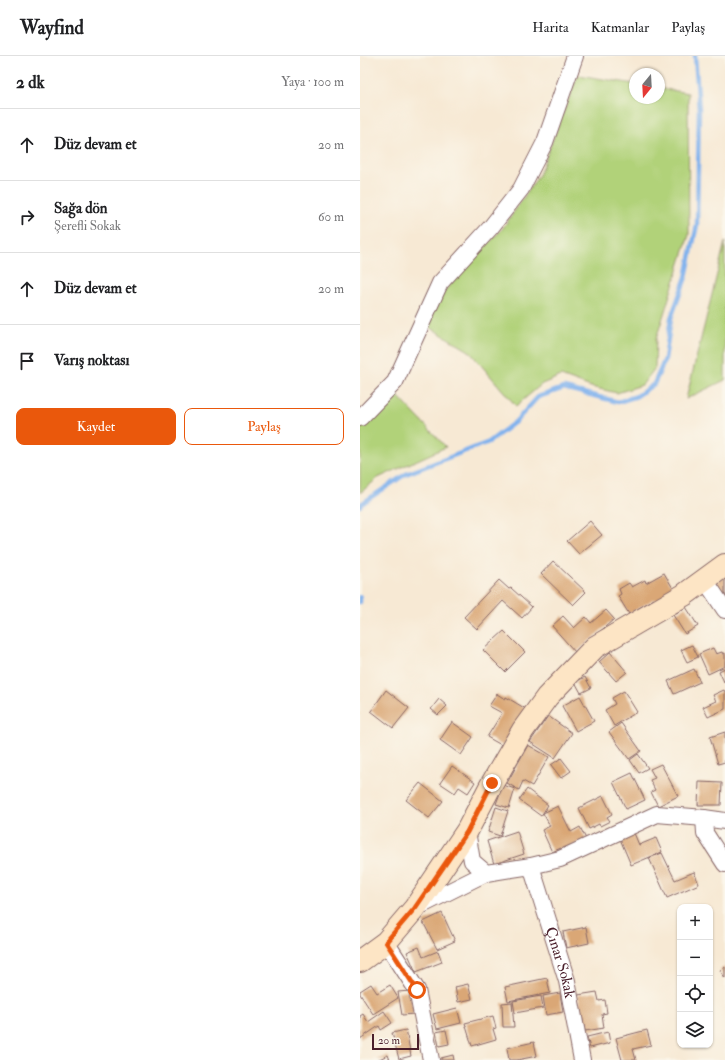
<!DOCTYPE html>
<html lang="tr">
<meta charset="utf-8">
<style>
:root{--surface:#fff;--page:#f2f2f2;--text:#202124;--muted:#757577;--line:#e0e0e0;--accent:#ea580c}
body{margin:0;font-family:"IM FELL Double Pica",serif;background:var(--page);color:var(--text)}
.controls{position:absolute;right:12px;bottom:12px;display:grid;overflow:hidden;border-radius:8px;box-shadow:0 1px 3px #0004}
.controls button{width:36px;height:36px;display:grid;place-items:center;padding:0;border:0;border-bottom:1px solid var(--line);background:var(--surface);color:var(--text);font:20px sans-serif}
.compass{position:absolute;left:269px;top:12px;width:36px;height:36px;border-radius:50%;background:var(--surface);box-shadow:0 1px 3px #0004;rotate:198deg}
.scale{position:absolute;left:12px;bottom:10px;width:47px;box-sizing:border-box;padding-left:4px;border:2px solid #4a1f2b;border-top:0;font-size:11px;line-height:14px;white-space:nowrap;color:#4a1f2b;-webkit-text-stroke:3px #fbf7ec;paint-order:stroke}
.stop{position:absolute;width:12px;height:12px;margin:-9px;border:3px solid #ea580c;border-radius:50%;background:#fff}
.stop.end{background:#ea580c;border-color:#fff;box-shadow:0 1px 4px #0008}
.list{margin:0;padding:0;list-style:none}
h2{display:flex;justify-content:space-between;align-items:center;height:52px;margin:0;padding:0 16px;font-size:17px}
h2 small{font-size:13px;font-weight:400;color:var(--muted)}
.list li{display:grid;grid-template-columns:26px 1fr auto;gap:12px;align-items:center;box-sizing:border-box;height:72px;padding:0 16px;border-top:1px solid var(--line)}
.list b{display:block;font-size:15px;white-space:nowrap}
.list p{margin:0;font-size:13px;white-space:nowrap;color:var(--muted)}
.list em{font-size:13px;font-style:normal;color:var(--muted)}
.actions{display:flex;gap:8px;padding:12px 16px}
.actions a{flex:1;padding:9px 0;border:1px solid var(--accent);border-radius:8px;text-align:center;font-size:14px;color:var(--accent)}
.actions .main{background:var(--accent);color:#fff}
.icon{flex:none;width:22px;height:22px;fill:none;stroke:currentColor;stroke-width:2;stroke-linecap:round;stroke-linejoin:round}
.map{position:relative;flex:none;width:365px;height:1004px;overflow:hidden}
header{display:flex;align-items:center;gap:24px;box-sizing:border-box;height:56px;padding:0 20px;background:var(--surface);border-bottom:1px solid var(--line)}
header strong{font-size:19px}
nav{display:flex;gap:22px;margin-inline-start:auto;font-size:14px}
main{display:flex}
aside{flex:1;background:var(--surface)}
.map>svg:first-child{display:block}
</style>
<header>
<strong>Wayfind</strong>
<nav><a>Harita</a><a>Katmanlar</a><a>Paylaş</a></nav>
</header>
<main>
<aside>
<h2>2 dk<small>Yaya · 100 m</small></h2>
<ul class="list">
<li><svg class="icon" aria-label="ahead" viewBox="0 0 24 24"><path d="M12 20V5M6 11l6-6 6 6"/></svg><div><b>Düz devam et</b></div><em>20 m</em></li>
<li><svg class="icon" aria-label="right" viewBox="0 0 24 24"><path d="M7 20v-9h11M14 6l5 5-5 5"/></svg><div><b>Sağa dön</b><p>Şerefli Sokak</p></div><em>60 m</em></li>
<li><svg class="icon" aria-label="ahead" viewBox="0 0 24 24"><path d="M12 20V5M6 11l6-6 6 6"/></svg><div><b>Düz devam et</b></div><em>20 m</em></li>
<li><svg class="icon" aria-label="arrive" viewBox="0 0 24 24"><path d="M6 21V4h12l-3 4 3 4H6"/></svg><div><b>Varış noktası</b></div></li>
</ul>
<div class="actions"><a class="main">Kaydet</a><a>Paylaş</a></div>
</aside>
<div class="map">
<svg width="365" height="1004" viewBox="0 0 365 1004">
<rect width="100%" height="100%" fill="#fbf7ec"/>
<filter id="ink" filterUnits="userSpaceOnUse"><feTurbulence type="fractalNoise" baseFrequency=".025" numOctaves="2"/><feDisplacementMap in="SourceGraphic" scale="8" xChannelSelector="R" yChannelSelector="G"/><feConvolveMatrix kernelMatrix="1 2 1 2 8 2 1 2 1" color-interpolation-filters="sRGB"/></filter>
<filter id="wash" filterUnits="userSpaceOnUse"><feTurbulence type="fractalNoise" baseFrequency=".012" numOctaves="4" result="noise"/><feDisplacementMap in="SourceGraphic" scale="16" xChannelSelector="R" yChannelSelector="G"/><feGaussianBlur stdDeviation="0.9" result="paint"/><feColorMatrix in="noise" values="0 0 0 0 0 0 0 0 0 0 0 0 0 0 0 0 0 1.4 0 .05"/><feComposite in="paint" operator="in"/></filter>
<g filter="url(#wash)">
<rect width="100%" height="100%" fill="#f7e9d4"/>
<path fill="#b1d279" stroke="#7e7852" d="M218,19L275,28V42H299V32L328,37L329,179L296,283L295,312L282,329L257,337L231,331L201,320L182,328L156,350L109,295L66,269L85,234L143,172L179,119Z
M365,186V324L326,343Z
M33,335L86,391L18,422L0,437V369Z"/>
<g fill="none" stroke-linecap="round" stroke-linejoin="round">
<path stroke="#81b2ed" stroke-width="4.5" d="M0,450L1,448L46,418L129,386L155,366L178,341L204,332L258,346L277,340L294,328L305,303L311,262L326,221L337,169L339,53L335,0
M0,541V546"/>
</g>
<g id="blocks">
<path fill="#daa776" d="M230,465L242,479L219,498L207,485Z
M193,505L226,536L213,549L181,518Z
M304,517L314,534L296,545L294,543L269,558L258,540L261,538L259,533L269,527L272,531L285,524L286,527Z
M365,521V544L354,528Z
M139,524L149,533L151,532L172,551L162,562L143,545L117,573L104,561Z
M326,551L338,570L325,578L313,559Z
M246,554L254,563L216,597L192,570L203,560L214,572L226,561L231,567Z
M144,575L165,596L145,616L123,594Z
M332,589L338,601L327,606L321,594Z
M353,592L356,598L362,596L363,598L365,597V610L348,618L339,598Z
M250,596L267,616L256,625L239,606Z
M365,612V625L364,626L359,615Z
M334,613L340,626L314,638L308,625Z
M225,621L231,632L221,637L215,626Z
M26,634L49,652L33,672L11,655Z
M364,634L365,636V653L348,661L343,651L356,645L353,639Z
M264,635L277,656L254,670L245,654L255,648L252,642Z
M137,638L145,643L146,641L166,653L143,690L127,681L142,657L129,650Z
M220,640L234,665L216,675L202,650Z
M79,643L87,650L78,659L71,653Z
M188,660L212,677L195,702L170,686Z
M92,666L113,681L101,699L80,684Z
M261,667L281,695L269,703L249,676Z
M365,676V706L358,708L350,681Z
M168,689L189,701L172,730L163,725L159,734L147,727Z
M278,698L288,712L279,717L270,704Z
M201,702L211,715L201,722L191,709Z
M301,708L318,740L298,750L291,736L295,734L290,724L295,722L290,713Z
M92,710L115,726L108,737L99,731L95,737L80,727Z
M272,717L285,744L266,753L253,726Z
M339,726L362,727L361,749H338Z
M60,727L83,745L69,762L46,744Z
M143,729L155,733L149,752L136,748Z
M167,733L188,749L181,760L159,744Z
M243,740L252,758L247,761L250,765L240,770L239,768L229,773L219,752Z
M198,750L211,776L220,771L226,783L203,795L201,792L192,796L182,774L190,770L183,757Z
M136,751L148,755L140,780L128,776Z
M157,775L164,798L134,808L127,785Z
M274,777L279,789L296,782L302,796L271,809L260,783Z
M302,797L315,824L334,816L339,828L307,842L289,802Z
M82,857L95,885L77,893L63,866Z
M226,871L229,887L206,892L203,876Z
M59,891L63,901L78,895L82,906L56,916L47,896Z
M365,911V922L360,914Z
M187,922L190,937L148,945L145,931Z
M11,928L17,937L30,929L38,942L13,958L0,938V935Z
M108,928L112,943L98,946L95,931Z
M50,935L54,958L42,959L38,936Z
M237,936L239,945L245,944L247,957L242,958L244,972L225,975L218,939Z
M200,937L203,956L186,959L183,940Z
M181,940L183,952L155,957L153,945Z
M152,946L154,971H143L142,947Z
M97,952L101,967L77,973L73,958Z
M24,955L32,967L21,974L19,970L0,983V960L3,958L8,966Z
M133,960L136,972L133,973L136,983L112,990L105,967Z
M46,974L51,1000L39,1003L32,977Z
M86,974L89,988L79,990L76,976Z
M287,974L291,989L273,993L276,1004H262L256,982Z
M248,976L250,987L230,992L227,981Z
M174,986L177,1000L157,1004H149L147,992Z
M28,999L30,1004H17Z
M93,999L94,1004H81V1002Z"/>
</g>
</g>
<g filter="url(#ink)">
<use href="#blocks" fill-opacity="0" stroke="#876666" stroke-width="1"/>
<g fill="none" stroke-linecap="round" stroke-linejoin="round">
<defs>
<g id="street">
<path d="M0,362L35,326L80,227L131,171L161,133L185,86L215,0"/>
<path d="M345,524L365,554"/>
<path d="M344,762L345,777L365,808"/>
<path d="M107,775L112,805L126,817L171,810L200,803L297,758L344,762L365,765"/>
<path id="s1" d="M171,810L207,925L222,1004"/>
<path d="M56,852L126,817"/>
<path d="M26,886L57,934L71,1004"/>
</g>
<path id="secondary" d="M0,905L26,886L55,852L107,775L130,731L163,674L187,641L235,591L324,539L365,509"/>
</defs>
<use href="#street" stroke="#876666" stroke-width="18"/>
<use href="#secondary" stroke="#876666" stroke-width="24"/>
<use href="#street" stroke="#fff" stroke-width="16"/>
<use href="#secondary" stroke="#fde5c5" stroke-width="22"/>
</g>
</g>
<g fill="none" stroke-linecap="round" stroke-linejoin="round" filter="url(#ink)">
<path stroke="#ea580c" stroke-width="5" d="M57,934L26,886L55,852L107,776L132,727"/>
</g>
<g text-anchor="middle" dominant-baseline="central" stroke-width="3" stroke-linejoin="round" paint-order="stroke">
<g font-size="15" fill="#4a1f2b" stroke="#fbf7ec">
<text stroke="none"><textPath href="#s1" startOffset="101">Çınar Sokak</textPath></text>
</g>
</g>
</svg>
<div class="controls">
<button>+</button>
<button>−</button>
<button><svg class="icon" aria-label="locate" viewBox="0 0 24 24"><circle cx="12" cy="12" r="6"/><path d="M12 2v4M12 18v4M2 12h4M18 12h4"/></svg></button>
<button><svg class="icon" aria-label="layers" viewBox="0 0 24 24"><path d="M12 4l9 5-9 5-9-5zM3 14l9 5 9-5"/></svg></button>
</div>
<svg class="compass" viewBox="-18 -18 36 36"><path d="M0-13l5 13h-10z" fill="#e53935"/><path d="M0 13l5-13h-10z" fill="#757577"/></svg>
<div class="scale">20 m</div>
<div class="stop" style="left:57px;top:934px"></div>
<div class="stop end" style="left:132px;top:727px"></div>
</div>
</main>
